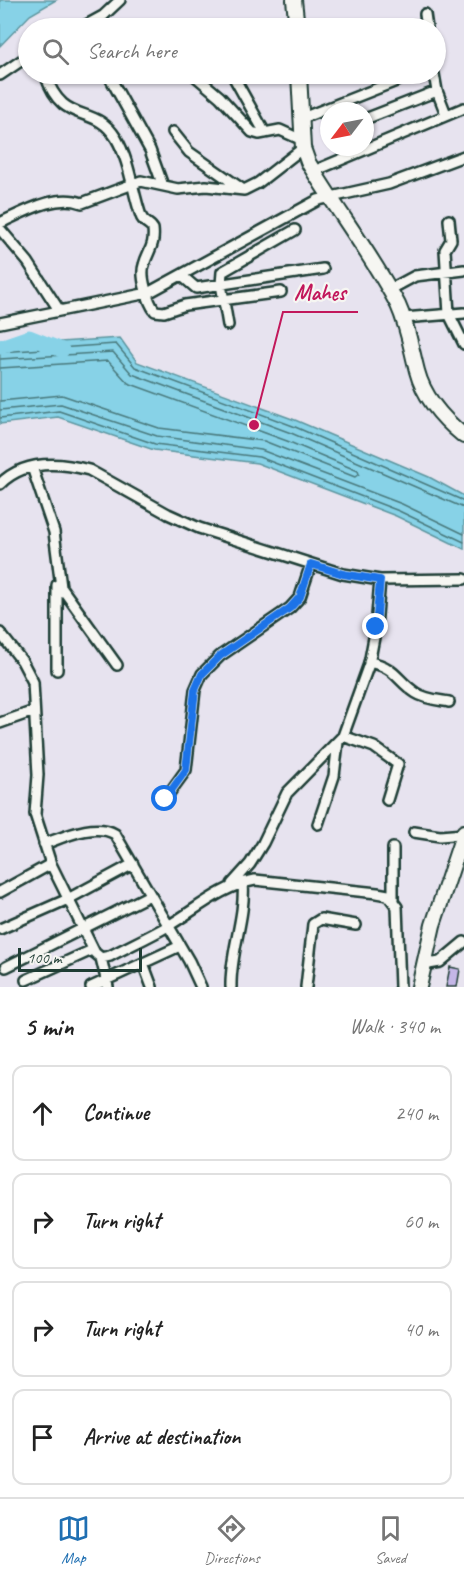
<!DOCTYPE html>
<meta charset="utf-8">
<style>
:root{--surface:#fff;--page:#f6f6f6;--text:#222;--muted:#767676;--line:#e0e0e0;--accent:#1f6fb2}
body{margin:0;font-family:Caveat,sans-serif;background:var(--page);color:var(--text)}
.compass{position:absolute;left:320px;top:102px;width:54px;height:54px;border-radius:50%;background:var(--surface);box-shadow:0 2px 4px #0004;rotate:238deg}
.scale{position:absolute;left:18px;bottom:15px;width:124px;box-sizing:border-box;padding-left:6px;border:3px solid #1f3d34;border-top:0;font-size:16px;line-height:21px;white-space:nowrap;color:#1f3d34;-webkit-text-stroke:4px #f6f6f2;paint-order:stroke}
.stop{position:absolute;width:18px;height:18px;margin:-14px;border:4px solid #1a73e8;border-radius:50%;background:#fff}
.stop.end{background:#1a73e8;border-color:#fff;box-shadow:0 2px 6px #0008}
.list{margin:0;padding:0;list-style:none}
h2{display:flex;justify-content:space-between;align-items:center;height:78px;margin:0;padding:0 24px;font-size:26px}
h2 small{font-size:20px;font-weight:400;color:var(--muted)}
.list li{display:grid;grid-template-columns:39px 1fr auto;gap:18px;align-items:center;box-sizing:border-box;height:96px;margin:0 12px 12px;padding:0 12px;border:2px solid var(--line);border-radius:12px}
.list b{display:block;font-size:22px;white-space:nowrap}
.list em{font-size:20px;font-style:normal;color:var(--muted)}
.icon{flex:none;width:33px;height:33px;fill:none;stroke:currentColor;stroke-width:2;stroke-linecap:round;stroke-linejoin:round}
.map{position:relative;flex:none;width:464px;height:987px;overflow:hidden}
.search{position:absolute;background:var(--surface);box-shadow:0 2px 4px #0004;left:18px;right:18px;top:18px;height:66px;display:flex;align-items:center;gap:15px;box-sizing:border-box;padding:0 21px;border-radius:33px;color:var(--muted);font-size:22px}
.sheet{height:510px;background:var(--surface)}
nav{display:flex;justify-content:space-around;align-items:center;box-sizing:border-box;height:84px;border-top:2px solid var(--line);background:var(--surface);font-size:16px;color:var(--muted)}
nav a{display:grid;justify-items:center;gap:3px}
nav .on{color:var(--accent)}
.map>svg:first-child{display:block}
</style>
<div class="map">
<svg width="464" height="987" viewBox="0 0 464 987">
<rect width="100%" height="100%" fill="#e7e3ef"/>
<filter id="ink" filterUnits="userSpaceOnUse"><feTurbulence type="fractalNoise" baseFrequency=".0167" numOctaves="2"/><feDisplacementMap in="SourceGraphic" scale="12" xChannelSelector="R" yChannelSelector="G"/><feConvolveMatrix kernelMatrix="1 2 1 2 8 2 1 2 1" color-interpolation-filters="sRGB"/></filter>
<g filter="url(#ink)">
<path fill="#87d2e7" stroke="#5d969f" stroke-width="1.5" d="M0,0H56L30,15L0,46Z
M120,338L137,362L295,420L429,477L464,496V549L396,516L257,463L154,450L58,417L0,424V346Z"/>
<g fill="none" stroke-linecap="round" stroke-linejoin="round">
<path stroke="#49797c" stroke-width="1.5" d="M0,352L116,344L135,367L293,426L464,501
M0,359L113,352L132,374L291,433L464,508
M0,368L108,361L128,383L287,441L358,471L359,474L355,477L264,441L159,428L62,395L0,401
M0,410L61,404L157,436L261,450L402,504L464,534
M0,418L59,411L155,444L259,457L399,511L464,542"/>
<path stroke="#87d2e7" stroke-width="15" d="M0,347L29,337L62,350"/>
</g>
<path fill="#c4b6e7" stroke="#1f3d34" stroke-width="1.5" d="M450,967L460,969L457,987H446Z"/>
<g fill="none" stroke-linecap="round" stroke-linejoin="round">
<defs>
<path id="minor" d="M425,14L427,28
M81,28L103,16L120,0
M45,74C63,128 94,102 116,138C130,162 132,190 141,216C143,223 150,223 153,229C155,247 148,250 144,265C140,276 148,302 155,311L164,312L185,305L281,292
M108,74L150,150L162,183
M193,74L220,97L252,132L259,134L280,130L302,140
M232,74L265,133
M434,74L437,91L446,114
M0,75L28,56
M300,119L414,74
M365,119L437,91
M173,132L189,152L242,189
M314,171L464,108
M449,220L451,240L445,250L449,314L464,344
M0,223C24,212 56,193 82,203L141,181L178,189L206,186L244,190L258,183L303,148
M0,229L28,262L59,310
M182,276L196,288L323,269
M389,290L415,276L464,270
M404,318L464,313
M0,323L148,293L318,200L389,184L464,156
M228,325L221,284L222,272L295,230
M32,467L54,532L61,587L117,665
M0,484C24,460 59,462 89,470L168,514L199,528L343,574L380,580L464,579
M0,633L22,661L33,682L38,775L35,814L51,864L95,953L101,958L110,956C129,946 149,937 168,926C197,909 221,886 255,880L377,893L388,895L397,907L400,987
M369,662C396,667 396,680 416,693C425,699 438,700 449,702
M57,670V585
M0,723L34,711
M343,736L374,747L398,764L387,800
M165,799L186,770L195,690L202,674L220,656L290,608L300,597L311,564
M318,824L334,776L338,742
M414,832L440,836L464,834
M44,844C64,837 95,822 115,834L189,961L201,987
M232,884L250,864L263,843L287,793L343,736L369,664L376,627L380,580
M0,892L51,864
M393,899V848
M0,929L68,899L133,864
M101,958L108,987
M143,963L152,987
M423,965L440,962L464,942
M6,967L150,895
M26,980L92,950
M91,987L180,946
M231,987C230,951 246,918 243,882
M306,987L313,924L321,919L356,925"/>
<path id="highway" d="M294,0L297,28
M299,74L303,148L308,162C337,211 372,255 398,305C408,327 411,348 417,371C424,398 443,419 464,436
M419,987L433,925L464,832"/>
</defs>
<use href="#minor" stroke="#1f3d34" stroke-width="14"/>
<use href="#highway" stroke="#1f3d34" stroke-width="18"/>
<use href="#minor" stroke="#f6f6f2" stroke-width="9"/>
<use href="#highway" stroke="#f6f6f2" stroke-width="14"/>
</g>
</g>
<g fill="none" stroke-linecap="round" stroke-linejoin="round" filter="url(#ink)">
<path stroke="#1a73e8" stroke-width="8" d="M165,799L186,770L195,690L202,674L220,656L290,608L300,597L311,564L343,574L380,580L376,627"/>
</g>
<path fill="none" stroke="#c2185b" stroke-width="2" d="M254 425L283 312H358"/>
<circle fill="#c2185b" stroke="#f6f6f2" stroke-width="2" cx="254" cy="425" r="6"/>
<g font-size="22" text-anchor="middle" font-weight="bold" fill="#c2185b" stroke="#f6f6f2" stroke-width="4.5" stroke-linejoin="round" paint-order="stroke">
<text x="320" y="300">Mahes</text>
</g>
</svg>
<svg class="compass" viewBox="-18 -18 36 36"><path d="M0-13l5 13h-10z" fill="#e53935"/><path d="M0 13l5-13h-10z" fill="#767676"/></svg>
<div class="scale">100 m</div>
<div class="stop" style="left:165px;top:799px"></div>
<div class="stop end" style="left:376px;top:627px"></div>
<div class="search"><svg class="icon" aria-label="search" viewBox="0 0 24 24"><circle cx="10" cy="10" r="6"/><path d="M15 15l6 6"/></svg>Search here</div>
</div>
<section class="sheet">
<h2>5 min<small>Walk · 340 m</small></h2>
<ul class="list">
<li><svg class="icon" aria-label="ahead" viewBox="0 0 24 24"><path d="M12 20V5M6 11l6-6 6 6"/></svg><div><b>Continue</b></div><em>240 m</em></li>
<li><svg class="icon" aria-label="right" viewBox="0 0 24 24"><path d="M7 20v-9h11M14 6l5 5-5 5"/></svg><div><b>Turn right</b></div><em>60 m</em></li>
<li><svg class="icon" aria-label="right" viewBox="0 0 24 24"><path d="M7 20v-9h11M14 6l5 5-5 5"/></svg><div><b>Turn right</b></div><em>40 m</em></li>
<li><svg class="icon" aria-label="arrive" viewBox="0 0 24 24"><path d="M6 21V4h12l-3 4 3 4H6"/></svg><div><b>Arrive at destination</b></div></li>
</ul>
</section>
<nav>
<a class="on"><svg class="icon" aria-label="map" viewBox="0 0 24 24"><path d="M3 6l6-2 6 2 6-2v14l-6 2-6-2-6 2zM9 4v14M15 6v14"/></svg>Map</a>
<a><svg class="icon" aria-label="directions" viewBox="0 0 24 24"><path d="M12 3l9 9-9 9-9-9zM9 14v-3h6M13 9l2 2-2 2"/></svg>Directions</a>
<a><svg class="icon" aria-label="saved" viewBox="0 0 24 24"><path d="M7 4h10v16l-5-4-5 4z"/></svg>Saved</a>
</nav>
